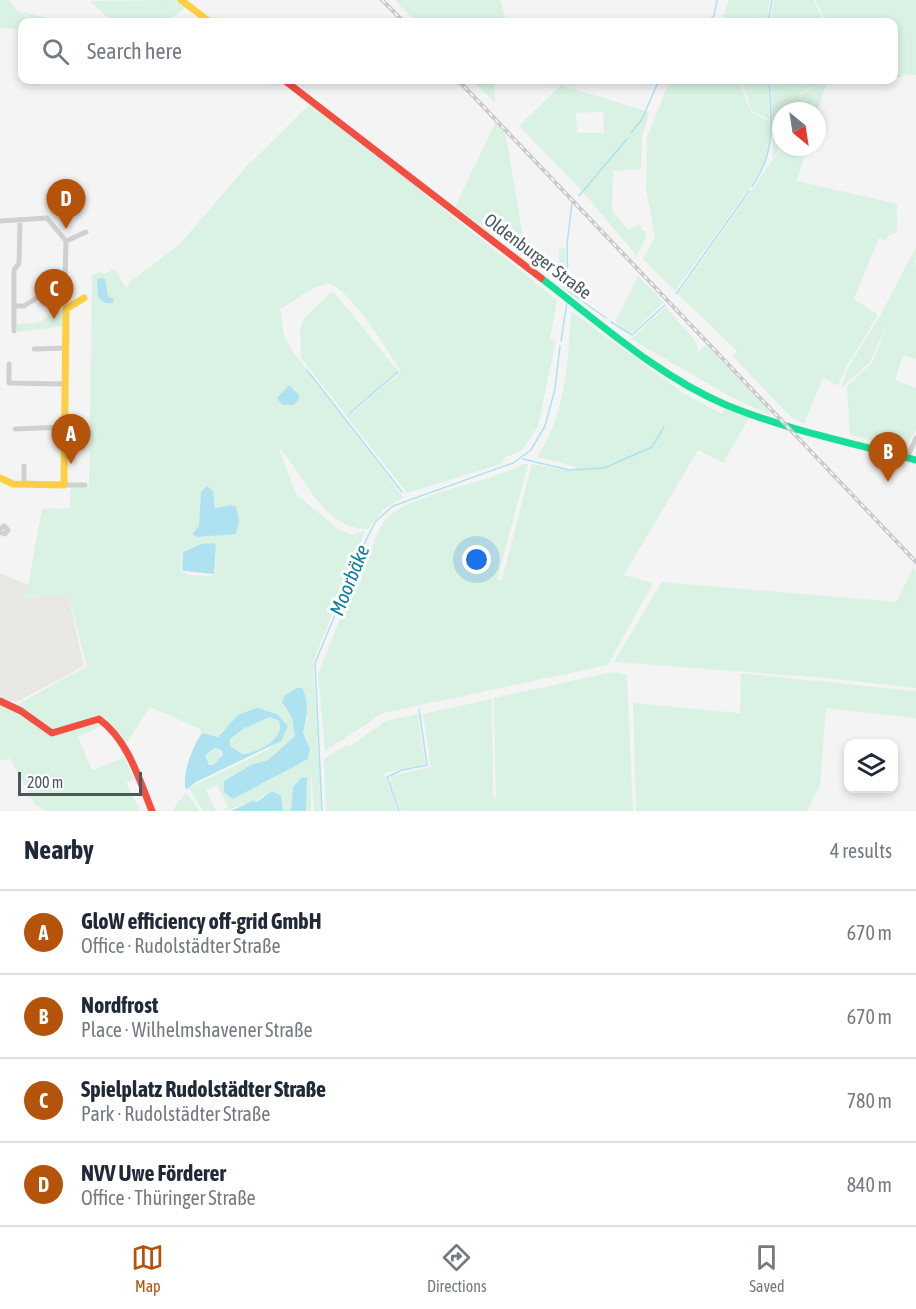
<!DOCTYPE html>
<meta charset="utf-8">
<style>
:root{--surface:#fff;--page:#f2f2f3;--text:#1f2937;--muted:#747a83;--line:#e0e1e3;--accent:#b45309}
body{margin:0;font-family:"Asap Condensed",sans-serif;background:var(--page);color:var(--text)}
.controls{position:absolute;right:18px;bottom:18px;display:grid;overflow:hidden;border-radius:12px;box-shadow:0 3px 9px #0003}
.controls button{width:54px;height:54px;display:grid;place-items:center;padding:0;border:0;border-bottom:2px solid var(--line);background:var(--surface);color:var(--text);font:30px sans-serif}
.compass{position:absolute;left:772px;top:102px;width:54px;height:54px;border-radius:50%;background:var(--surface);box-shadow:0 3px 9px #0003;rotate:150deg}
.scale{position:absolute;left:18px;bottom:15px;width:124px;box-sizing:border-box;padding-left:6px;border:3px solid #4a5661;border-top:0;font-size:16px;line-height:21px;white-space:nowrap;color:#4a5661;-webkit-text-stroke:4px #fff;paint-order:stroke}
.you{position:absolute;left:477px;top:560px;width:21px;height:21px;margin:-15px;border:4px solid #fff;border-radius:50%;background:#1a73e8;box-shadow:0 0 0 9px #1a73e833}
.badge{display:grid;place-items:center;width:39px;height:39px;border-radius:50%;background:var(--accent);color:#fff;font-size:20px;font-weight:700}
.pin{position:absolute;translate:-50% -50px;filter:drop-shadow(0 2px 3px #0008)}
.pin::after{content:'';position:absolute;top:32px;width:21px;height:18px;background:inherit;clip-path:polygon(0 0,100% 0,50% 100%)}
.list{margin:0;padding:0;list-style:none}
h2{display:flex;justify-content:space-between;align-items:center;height:78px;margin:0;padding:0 24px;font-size:26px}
h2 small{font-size:20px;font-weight:400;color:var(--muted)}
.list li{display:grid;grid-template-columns:39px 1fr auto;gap:18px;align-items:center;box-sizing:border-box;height:84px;padding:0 24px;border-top:2px solid var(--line)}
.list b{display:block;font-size:22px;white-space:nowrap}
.list p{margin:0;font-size:20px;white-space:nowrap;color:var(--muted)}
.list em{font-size:20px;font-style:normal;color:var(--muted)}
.icon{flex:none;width:33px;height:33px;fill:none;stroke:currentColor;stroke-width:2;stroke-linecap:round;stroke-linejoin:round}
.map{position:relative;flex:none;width:916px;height:811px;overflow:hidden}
.search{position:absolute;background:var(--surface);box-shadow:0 3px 9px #0003;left:18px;right:18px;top:18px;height:66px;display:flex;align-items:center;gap:15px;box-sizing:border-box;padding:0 21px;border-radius:12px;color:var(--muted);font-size:22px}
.sheet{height:414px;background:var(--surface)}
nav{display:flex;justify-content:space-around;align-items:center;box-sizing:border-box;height:84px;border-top:2px solid var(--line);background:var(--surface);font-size:16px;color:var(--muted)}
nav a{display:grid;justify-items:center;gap:3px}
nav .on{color:var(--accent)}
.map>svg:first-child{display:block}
</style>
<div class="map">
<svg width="916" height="811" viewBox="0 0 916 811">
<rect width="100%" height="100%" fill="#f4f4f4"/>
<path fill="#e8e7e3" d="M0,573L28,585L21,597L68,595L84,666L17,702L0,698Z"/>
<path fill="#d9f2e3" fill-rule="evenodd" d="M0,0H9L18,11L53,19L52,22H22V29L0,28Z
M175,0L185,8L167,22H112L90,1Z
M394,0H500L507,22H416Z
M729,0H770L766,22H724L723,16Z
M774,0H814L824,22H770Z
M816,0H916V75L894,74V22H826Z
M472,80H494L495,103Z
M670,80H739L751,112L768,121C771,138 769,155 762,170L675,291L643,259L655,237L646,189L647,137Z
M741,80H768L769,119L752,111Z
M771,80H828L800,93L805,111H781V147L773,158Z
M827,81L817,114V111H806L801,94Z
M561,85L649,112L642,138L641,169L613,171L612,210L628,230L640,224L642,230L646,231L645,239L637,256L583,192L519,126ZM603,112L604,133H577L576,113Z
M311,103L557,300L550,339L556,340L538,426L521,451L504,458L501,464L407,493L301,358L300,329L305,317L333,291L398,371L350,412L351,414L401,372C392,356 347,285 329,284C314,284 293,302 280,309L284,336L294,353L403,497L384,509L368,529C322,530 304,473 278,446L296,494L339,530L352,535L365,531L313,662L322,811H314L311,768V811H306L307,779L293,787L291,811H283L282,800L263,795L257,802C244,800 235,811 221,811L228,807L217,785L206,790L216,811H203L189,788L267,750L286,733L277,714L223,730L218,737L202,733L200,729L150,707L124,747L110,722L78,737L92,770L124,758L134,779L126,783L140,811H46L35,804L8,755L9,760H0V701L18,704L87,666L68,595L20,597L28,585L42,509L70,508V488L89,487L92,276L99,272L105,274L114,268L126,288L131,281L179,245L245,168ZM287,386L292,405H282L277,398L286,391ZM201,492H213L215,508L226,506L235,528L231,533L197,537L192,534L199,526ZM201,544L216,546L215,574L211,576L187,575L181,569L182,552ZM306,699L307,720L303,733L310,749L308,759L233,799L224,781L251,765L268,760L295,736L292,718L283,706Z
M497,119L504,126L527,259L455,207Z
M782,147H807L797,181L898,204C895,214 899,223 896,233L889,235L885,241L879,238L854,299L878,315L846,367L838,386L823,377L804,424L791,417L732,356L737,351L678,294Z
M916,247V259L911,271L916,262V359L903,355L895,380L916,388V429L905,449L850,435L847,386L872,363L889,320L870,362L841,388L848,368L880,316Z
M559,248H565L567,291L561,287Z
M638,276L664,302L631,334L615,322Z
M666,307L696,342L698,352L706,345L770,411V415L731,397L631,339Z
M64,308L65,326L17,332V324L37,323Z
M571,311L683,393L722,414L725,409L749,418L723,463L698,450L624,575L653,583L608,665L383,713L325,751L318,674L355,581L360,583C367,563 373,540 383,523C400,495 492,483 523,464H528L497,580H502L532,464L570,471L577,467L537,457C566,414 568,362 571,311Z
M913,568L916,572V688L825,678L614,662L662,582L896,602Z
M613,672L627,675L633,811H401L390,784L391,776L431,767L423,714L492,699L493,796L496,797L494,698Z
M741,673L916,691V718L826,708L820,785L807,811H636L633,703L740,713Z
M418,714L425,764L384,773L397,811H326L324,759L346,745L349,747L386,721Z
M270,717L279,721C285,740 258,753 242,754L230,746V739L243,729Z
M205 756a8 8 0 1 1 16 0a8 8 0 1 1-16 0Z
M186,792L200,811H172Z"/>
<path fill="#aee2f0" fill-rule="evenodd" d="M99,278L105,279L108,297L114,299L113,303H105L98,297L97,280Z
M289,385L299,395V399L294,405H282L277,398Z
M207,486L213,491L215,508L231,505L236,507L239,520L236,534L197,537L192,534L199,526L201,492Z
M214,543L216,545L214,574L184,571L182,568L183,552L201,544Z
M297,688H302C310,703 307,717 303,733L310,749L308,759L233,799L224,792V781L251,765L268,760L295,736L292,718L282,702L285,695Z
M257,708L277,714L288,726L281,741L196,782L186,790C181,774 193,746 202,733L218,737L238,715ZM270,717L279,721C285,740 257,753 242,754L230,746V739L243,729ZM215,748L221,750L223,755L213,765H209L205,755Z
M302,777L307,778L306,811H291L293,787Z
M272,791L281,796L283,811H231L252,801L257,802Z"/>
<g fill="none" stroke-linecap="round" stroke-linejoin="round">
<path stroke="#aee2f0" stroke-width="1.5" d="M707,22L714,16L717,0
M768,22L772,0
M894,75L900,76
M631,133L642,119L659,80
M752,186C777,151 771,121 769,80
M579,196L627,139
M572,203L567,245L568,291L606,318
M676,294L749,191
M611,322L632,335L665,305
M561,341L567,302
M307,370L402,492
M350,413L398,372
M523,459L569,470L604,468L652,447L664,427
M322,811L315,663L367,538L376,521L393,506L513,463L531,450L545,426L555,389L560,346
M399,811L387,777L402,770L427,765L419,709"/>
<path stroke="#ced0d2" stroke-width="5" d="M0,221L47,218L66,241L65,280L24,306H14V270L19,263L20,221
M66,241L86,232
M14,306V331
M34,349L66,348
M9,364V383L64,384
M15,429L65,427
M907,458L916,438
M24,466V484
M64,485H85
M0,529L4,526L8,530L5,534L0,532"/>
<path stroke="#16e098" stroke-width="7" d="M541,278C600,323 658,376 726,405C787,430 853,443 916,460"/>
<path stroke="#ffcf43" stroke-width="7" d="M181,0L210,22
M0,478L13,484L64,485L66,309L84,298"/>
<path stroke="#f24e42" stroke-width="7" d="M284,80L541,278
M0,701L21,711L52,733L99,719C128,740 139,779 152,811"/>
<defs>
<path id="rail" d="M382,0L404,22
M458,80L916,562"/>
</defs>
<use href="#rail" stroke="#c9cacc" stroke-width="4"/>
<use href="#rail" stroke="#fff" stroke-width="1.5" stroke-dasharray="4.5" stroke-linecap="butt"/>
</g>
<g text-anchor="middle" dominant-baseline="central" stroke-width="6" stroke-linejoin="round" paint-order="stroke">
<g font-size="18" fill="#4a5661" stroke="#fff">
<text transform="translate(538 256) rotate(37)">Oldenburger Straße</text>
</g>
<g font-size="20" font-style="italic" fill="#0c7c9b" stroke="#fff">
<text transform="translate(349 580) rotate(-68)">Moorbäke</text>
</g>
</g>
</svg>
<div class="controls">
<button><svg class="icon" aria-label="layers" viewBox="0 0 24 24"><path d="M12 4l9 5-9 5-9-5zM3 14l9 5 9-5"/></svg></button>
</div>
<svg class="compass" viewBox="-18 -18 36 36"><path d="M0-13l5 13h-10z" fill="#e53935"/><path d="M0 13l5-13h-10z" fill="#747a83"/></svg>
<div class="scale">200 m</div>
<div class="you"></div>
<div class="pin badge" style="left:71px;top:464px">A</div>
<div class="pin badge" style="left:888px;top:482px">B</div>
<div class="pin badge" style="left:54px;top:319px">C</div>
<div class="pin badge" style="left:66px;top:229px">D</div>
<div class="search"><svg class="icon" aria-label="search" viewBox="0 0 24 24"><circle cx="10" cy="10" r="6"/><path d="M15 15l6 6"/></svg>Search here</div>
</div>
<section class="sheet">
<h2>Nearby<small>4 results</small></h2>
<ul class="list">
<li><span class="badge">A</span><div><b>GloW efficiency off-grid GmbH</b><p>Office · Rudolstädter Straße</p></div><em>670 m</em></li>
<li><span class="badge">B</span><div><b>Nordfrost</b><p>Place · Wilhelmshavener Straße</p></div><em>670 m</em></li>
<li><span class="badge">C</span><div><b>Spielplatz Rudolstädter Straße</b><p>Park · Rudolstädter Straße</p></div><em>780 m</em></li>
<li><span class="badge">D</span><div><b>NVV Uwe Förderer</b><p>Office · Thüringer Straße</p></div><em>840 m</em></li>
</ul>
</section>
<nav>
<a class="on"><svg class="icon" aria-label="map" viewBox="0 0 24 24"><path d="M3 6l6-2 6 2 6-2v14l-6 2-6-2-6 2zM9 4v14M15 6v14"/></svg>Map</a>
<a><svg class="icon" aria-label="directions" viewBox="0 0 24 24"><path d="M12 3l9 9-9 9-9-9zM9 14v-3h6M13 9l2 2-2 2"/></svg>Directions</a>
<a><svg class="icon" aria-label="saved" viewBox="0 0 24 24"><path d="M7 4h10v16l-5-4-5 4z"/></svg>Saved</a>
</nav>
